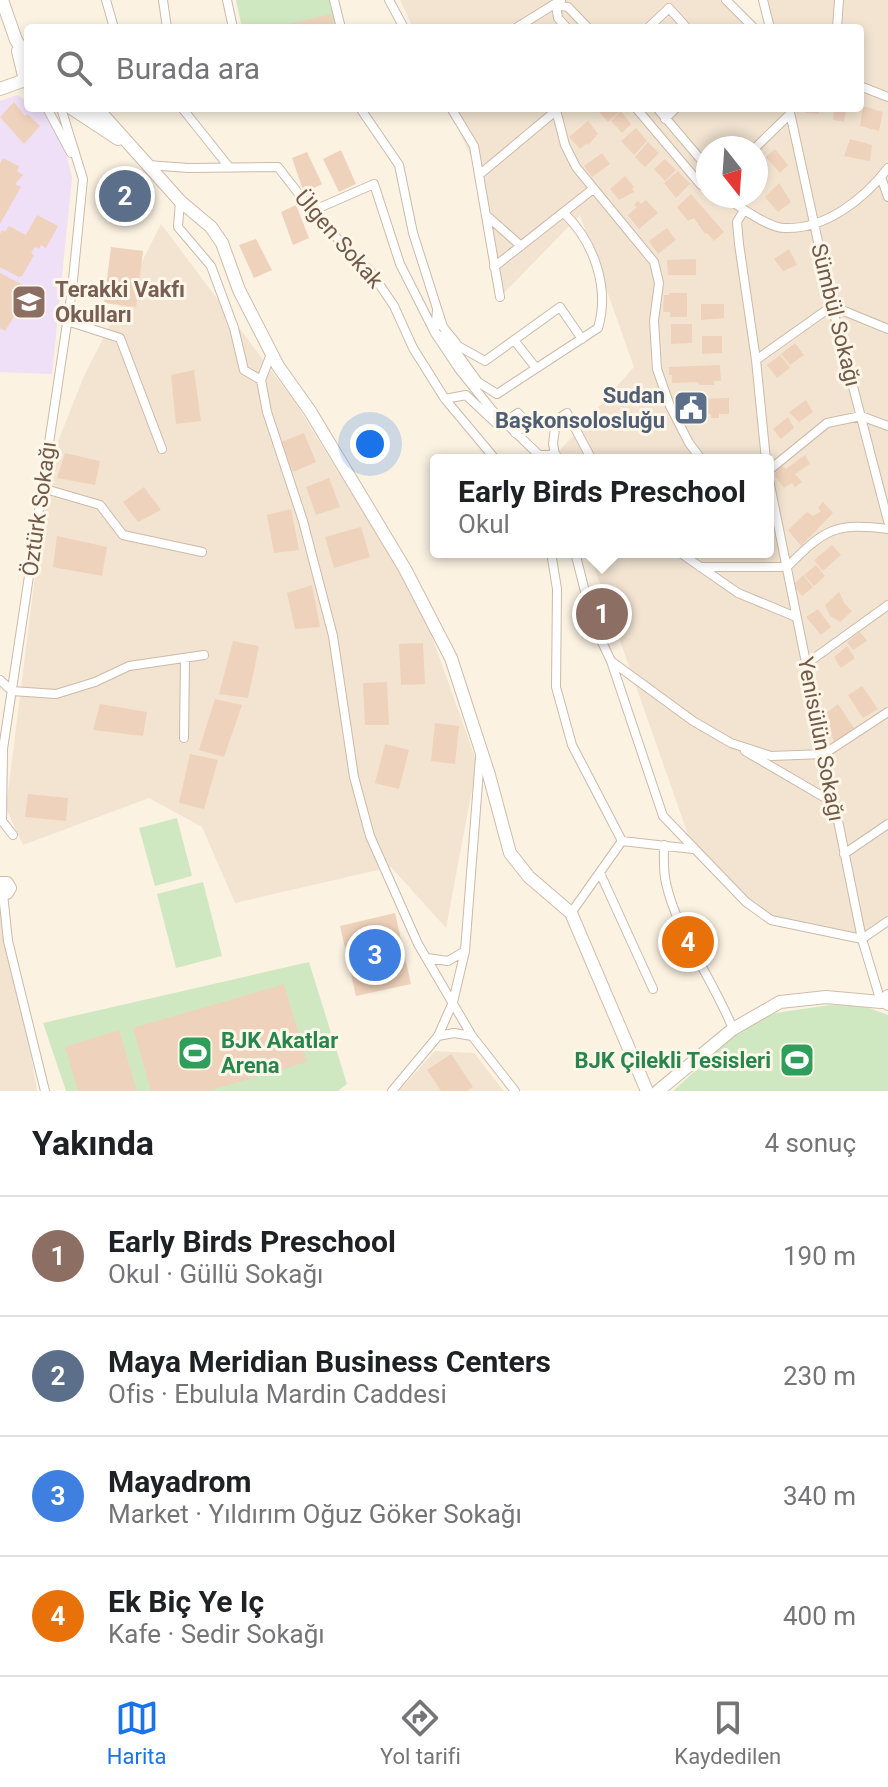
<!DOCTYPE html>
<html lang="tr">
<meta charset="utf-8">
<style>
:root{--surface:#fff;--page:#f6f6f6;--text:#202124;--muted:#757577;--line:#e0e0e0;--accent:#1a73e8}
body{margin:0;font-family:Roboto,sans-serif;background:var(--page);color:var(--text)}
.compass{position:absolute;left:696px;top:136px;width:72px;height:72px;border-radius:50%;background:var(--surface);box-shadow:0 4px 12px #0003;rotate:163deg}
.you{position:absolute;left:370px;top:444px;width:28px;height:28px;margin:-20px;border:6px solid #fff;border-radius:50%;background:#1a73e8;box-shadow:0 0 0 12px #1a73e833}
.badge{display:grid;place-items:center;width:52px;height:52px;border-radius:50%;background:var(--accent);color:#fff;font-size:26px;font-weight:700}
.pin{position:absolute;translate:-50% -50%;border:4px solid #fff;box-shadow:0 2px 8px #0006}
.popup{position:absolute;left:430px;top:454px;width:344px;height:104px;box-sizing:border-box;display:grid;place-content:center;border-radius:8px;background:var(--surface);filter:drop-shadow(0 2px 6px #0005);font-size:26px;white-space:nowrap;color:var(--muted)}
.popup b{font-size:30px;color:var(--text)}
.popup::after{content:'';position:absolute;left:50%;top:100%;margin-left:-16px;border:16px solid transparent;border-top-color:var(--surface)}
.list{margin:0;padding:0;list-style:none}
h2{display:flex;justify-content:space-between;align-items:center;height:104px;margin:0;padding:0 32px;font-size:34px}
h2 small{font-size:26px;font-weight:400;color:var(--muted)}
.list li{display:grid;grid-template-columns:52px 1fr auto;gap:24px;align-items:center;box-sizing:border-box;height:120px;padding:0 32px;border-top:2px solid var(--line)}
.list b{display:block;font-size:30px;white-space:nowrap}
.list p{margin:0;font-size:26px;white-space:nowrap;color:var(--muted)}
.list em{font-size:26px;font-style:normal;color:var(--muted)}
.icon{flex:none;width:44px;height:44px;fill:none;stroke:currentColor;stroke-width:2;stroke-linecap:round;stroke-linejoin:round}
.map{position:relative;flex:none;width:888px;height:1091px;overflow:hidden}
.search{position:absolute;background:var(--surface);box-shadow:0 4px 12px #0003;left:24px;right:24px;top:24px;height:88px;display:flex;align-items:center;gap:20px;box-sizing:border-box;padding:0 28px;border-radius:8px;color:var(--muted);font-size:30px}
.sheet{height:584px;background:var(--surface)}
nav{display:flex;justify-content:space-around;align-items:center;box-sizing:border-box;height:112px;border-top:2px solid var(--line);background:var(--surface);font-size:22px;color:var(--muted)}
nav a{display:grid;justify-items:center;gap:4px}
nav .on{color:var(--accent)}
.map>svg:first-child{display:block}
</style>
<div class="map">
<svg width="888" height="1091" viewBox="0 0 888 1091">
<rect width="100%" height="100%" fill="#fbf2e2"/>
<path fill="#f2e4d1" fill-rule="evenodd" d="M400,0H730L755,28H413Z
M762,0H888V919L862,939L771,920L693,849L589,552H768V460H557L556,455L634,367L580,215L500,297L479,175L449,108H860V28H769ZM708,148H756V196H708Z
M161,224L295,402L421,606L477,763L446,928L391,867L235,903L202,827L149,798L23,845L6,808L49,464L84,376Z
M0,891L22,999L37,1091H0Z
M435,1051L474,1053L504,1091H399Z"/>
<path fill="#efdff7" d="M17,95L28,102V108H38L43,111L66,153L72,178L52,374L0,372V101Z"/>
<path fill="#d0e8c2" d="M236,0H332L338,28H242Z
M177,818L192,876L155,886L139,828Z
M203,882L222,956L176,968L157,894Z
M309,962L347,1084L338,1091H66L43,1023Z
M830,1005L864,1006L888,1015V1091H673L740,1030L775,1013Z"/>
<path fill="#efd2bb" d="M331,14L334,28H286L285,25Z
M14,102L25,116L27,114L40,126L24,144L0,117Z
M863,106L883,112L879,131L860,126Z
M603,108H617L620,111L608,122L599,112Z
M806,108H819V114L806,113Z
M834,108H846L844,122L833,120Z
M621,111L631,124L622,133L611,121Z
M588,121L598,134L588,145L587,143L580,149L569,137Z
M636,128L647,141L634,155L621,141Z
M850,139L872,145L870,161L844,156Z
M648,142L659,153L645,167L635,157Z
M775,149L788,165L780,173L766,157Z
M341,150L356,184L339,192L323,159Z
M307,152L322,184L304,193L292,158Z
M602,153L610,164L592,177L584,166Z
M3,158L19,166L17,171L23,175L15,184L21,187L0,224V163Z
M665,159L676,170L665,181L654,169Z
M122,170L149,204L128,221L100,188Z
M678,171L690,184L676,198L664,183Z
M625,176L634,187L632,189L634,192L619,200L610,189Z
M779,183L791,202L778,212L765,197Z
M691,194L724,232L714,241L707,233L705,234L694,218L688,221L677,207Z
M646,200L658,213L639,229L628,215L637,207L634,205L638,201L641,204Z
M296,205L309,238L293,245L281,212Z
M37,215L58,226L46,248L41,245L39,249L35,247L31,253L34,255L22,276L19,277L0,267V234L2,230L5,232L9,226L26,235Z
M667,228L676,240L658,254L649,241Z
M256,239L272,270L254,278L239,245Z
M111,247L143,251L136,307L104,303Z
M789,249L797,265L783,271L774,259Z
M696,259V275H668L667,260Z
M0,273L27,287L23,295L20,293L19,296L25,299L5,331L0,328Z
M669,293H687V317H670V312H663L664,295H669Z
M701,304H724V318L701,320Z
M671,324H692V343L671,344Z
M702,336H722V353L702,354Z
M795,343L804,355L790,365L781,354Z
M780,355L790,368L777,378L767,365Z
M720,365L721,381H714V385H699L698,382L672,383V375H669V367Z
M194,370L201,421L176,424L171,375Z
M729,398V414H719V418H711V414H696V419H687L686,399Z
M806,400L813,412L799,422L789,412Z
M788,417L794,428L781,439L773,429Z
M304,433L316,462L293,472L281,442Z
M65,453L100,461L95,485L57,478Z
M805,455L810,464L795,474L802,482L795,487L792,483L784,488L775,476L777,469L781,466L786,469Z
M329,478L340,507L316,515L306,487Z
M144,487L161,510L138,522L123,502Z
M823,502L833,513L801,546L788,530L807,512L813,516L821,511L818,508Z
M291,509L299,550L274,553L267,515Z
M361,527L370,557L334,568L325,537Z
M57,536L107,547L102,576L53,567Z
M832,545L841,555L823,571L814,560Z
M816,565L825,576L814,586L804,575Z
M803,575L813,587L802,596L793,585Z
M312,585L320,627L295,629L287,593Z
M839,592L845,604L852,611L840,622L830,616L825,605Z
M818,609L831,627L821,635L806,617Z
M860,632L867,641L853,650L847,642Z
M233,641L259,646L248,698L219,694Z
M423,643L425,684L401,685L399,644Z
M847,646L855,658L841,668L834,657Z
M387,682L389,725H365L363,683Z
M862,686L878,709L863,718L848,695Z
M215,699L242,705L224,757L199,750Z
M100,704L147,712L143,736L93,730Z
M838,704L854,728L835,743L821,717Z
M435,723L459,726L455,764L431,761Z
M385,744L409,750L399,789L375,783Z
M190,754L218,760L204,809L179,803Z
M28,794L68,798L66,821L25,817Z
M395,913L411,984L356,996L340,926Z
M284,984L307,1062L208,1091H151L133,1028Z
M119,1030L137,1091H78L65,1047Z
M451,1054L473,1087L467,1091H441L427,1070Z"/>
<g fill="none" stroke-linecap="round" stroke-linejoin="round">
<defs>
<path id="street" d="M106,0L114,28
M163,0L167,28
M227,0L233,28
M334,0L341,28
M389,0L404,28
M726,0L754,28
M763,0L770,28
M556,5L568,7L588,28
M556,5L558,18L567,28
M516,28L561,0
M648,28L669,8L687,28
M837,28L839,0
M860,86L888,97
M47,108L71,153
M182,108L229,167
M360,108L399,165L413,233L443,327L456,343
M451,108L474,146L500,297
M636,108L701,185L708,187
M657,108L708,168
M789,108L832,306L888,521
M556,110L565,145L576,167L654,262L659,283L654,321L657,369L670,406L689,443L702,460
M665,119L676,108
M755,148L790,114
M148,165L188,168L278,167L319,220L371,272L394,306L413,348L445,399L496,460
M479,175L558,109
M881,177L888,197
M724,196C737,205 768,228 784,228C825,230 864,199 888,168
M180,201L178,227L211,266L234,328L244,370L261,380
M744,210L737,222L739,244L756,360L766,460
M312,211L374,184L400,264L435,333L437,310
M486,215L521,246
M494,267L593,189
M67,321L120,338L162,449
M514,340L536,368
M449,342L478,382L497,394L598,328C610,288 594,242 564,213
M271,354L261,380L267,412L303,521L333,636L354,777L370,836L418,944L472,1036L515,1091
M756,360L832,306L888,329
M445,399L466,395L499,426L518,413L528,424L515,433
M556,455H539L492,410L459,369L435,333L485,361L560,307L582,339
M556,460L553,444L556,420L567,413L592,460
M768,471L827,423L861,416L888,426
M768,475L862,939L881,1002L888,1006
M42,488L100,505L123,535L202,552
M551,552L557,589L556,687L572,745L622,841
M575,552L593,623L611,661L693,721L731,743L771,756L824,754L888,712
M679,552L738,593L796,617
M700,567H787C824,530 834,522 888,529
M611,661L663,816L746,902L771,920L862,939
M806,664L888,605
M0,680L12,691L56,694L95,682L129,666L204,655
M184,738L185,658
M745,751L834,803
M13,835L2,821L3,749L72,290L83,179L61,108
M622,841L693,849
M664,845C664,857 663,871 666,883C677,933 714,981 733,1029
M844,854L888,824
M600,873L653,989
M3,894L8,941L45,1091
M571,913L622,841
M862,939L888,921
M427,958L448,961L465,951
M438,1036L454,1033L472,1036
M392,1091L438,1036L453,1002L465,951L480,757"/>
<path id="secondary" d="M2,0L16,40L28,59
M18,51L25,80L28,83
M0,89L25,80
M71,108L118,139
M92,108L104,116L180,201L211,227L222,243L239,290L278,366L310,411L405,569L451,658L489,775L510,853L529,877L571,913L647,1091
M0,883H7L10,888L7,893H0
M658,1091L733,1029L780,1002L826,997L881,1002L888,996"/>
</defs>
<use href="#street" stroke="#ccbaaa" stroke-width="10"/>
<use href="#secondary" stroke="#d1bcaa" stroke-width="14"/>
<use href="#street" stroke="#fff" stroke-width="8"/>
<use href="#secondary" stroke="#fff" stroke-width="12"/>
</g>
<defs>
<symbol id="school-square" viewBox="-11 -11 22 22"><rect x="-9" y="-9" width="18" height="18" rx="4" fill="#8d6e63" stroke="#fef6e8"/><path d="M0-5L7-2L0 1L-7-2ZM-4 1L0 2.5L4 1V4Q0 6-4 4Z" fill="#fff"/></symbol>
<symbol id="civic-square" viewBox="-11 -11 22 22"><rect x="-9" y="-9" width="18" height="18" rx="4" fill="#5c6f8a" stroke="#fef6e8"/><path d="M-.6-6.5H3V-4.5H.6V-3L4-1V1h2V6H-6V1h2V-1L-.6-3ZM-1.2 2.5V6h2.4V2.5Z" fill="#fff"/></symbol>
<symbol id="stadium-square" viewBox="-11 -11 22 22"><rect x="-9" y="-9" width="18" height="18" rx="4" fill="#2e9e5b" stroke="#fef6e8"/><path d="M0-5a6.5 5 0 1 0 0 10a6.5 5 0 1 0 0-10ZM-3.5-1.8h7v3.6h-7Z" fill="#fff"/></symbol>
</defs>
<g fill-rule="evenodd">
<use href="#school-square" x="9" y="282" width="40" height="40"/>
<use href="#civic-square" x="671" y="388" width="40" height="40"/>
<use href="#stadium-square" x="175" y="1033" width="40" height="40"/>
<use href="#stadium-square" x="777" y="1040" width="40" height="40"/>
</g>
<g text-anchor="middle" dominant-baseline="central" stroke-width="6" stroke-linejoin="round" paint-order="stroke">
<g font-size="22" fill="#725a4a" stroke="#fef6e8">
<text transform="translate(339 239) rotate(49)">Ülgen Sokak</text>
<text transform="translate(836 315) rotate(76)">Sümbül Sokağı</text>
<text transform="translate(39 509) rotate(-82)">Öztürk Sokağı</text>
<text transform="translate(821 739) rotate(79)">Yenisülün Sokağı</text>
</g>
<g font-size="22" font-weight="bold" fill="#785e54" stroke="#fef6e8" text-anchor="start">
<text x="55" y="289">Terakki Vakfı<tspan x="55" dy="25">Okulları</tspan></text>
</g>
<g font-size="22" font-weight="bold" fill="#4e5e75" stroke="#fef6e8" text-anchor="end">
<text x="665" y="395">Sudan<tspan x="665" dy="25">Başkonsolosluğu</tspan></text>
</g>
<g font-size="22" font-weight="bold" fill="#27864d" stroke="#fef6e8" text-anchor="start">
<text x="221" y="1040">BJK Akatlar<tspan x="221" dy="25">Arena</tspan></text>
<text x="771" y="1060" text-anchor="end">BJK Çilekli Tesisleri</text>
</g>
</g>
</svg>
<svg class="compass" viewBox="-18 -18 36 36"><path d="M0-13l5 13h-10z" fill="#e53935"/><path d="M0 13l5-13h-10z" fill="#757577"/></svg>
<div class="you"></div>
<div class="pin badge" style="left:602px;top:614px;background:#8d6e63">1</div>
<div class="popup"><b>Early Birds Preschool</b>Okul</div>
<div class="pin badge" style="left:125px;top:196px;background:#5c6f8a">2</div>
<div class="pin badge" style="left:375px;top:955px;background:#3f7fe0">3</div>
<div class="pin badge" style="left:688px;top:942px;background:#e8710a">4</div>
<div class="search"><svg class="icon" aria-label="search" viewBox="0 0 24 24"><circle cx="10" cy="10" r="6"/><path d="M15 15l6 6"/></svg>Burada ara</div>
</div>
<section class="sheet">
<h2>Yakında<small>4 sonuç</small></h2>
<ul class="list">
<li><span class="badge" style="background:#8d6e63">1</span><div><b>Early Birds Preschool</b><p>Okul · Güllü Sokağı</p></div><em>190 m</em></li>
<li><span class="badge" style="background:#5c6f8a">2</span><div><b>Maya Meridian Business Centers</b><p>Ofis · Ebulula Mardin Caddesi</p></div><em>230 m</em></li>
<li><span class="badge" style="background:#3f7fe0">3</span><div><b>Mayadrom</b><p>Market · Yıldırım Oğuz Göker Sokağı</p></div><em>340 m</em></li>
<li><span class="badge" style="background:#e8710a">4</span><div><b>Ek Biç Ye Iç</b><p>Kafe · Sedir Sokağı</p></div><em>400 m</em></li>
</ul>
</section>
<nav>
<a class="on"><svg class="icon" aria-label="map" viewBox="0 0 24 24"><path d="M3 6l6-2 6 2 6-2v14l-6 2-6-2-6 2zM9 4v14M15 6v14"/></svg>Harita</a>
<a><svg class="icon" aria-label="directions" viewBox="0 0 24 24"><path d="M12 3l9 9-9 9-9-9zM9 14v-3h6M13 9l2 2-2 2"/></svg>Yol tarifi</a>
<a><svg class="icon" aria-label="saved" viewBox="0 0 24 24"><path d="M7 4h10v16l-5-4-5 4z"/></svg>Kaydedilen</a>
</nav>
